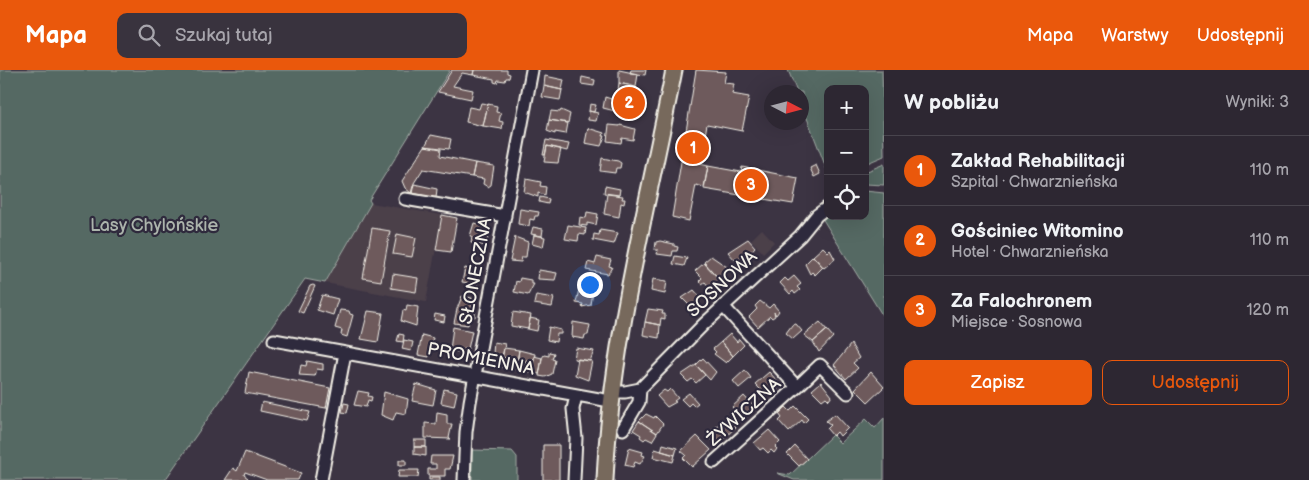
<!DOCTYPE html>
<html lang="pl">
<meta charset="utf-8">
<style>
:root{--surface:#2d2732;--page:#39333e;--text:#f1f3f6;--muted:#a7a5ac;--line:#48444d;--accent:#ea580c}
body{margin:0;font-family:"Balsamiq Sans",sans-serif;background:var(--page);color:var(--text)}
.controls{position:absolute;right:15px;top:15px;display:grid;overflow:hidden;border-radius:10px;box-shadow:0 5px 20px #0002}
.controls button{width:45px;height:45px;display:grid;place-items:center;padding:0;border:0;border-bottom:1px solid var(--line);background:var(--surface);color:var(--text);font:25px sans-serif}
.compass{position:absolute;left:764px;top:15px;width:45px;height:45px;border-radius:50%;background:var(--surface);box-shadow:0 5px 20px #0002;rotate:96deg}
.you{position:absolute;left:589px;top:214px;width:18px;height:18px;margin:-12px;border:4px solid #fff;border-radius:50%;background:#1a73e8;box-shadow:0 0 0 8px #1a73e833}
.badge{display:grid;place-items:center;width:32px;height:32px;border-radius:50%;background:var(--accent);color:#fff;font-size:16px;font-weight:700}
.pin{position:absolute;translate:-50% -50%;border:2px solid #fff;box-shadow:0 1px 5px #0006}
.list{margin:0;padding:0;list-style:none}
h2{display:flex;justify-content:space-between;align-items:center;height:65px;margin:0;padding:0 20px;font-size:21px}
h2 small{font-size:16px;font-weight:400;color:var(--muted)}
.list li{display:grid;grid-template-columns:32px 1fr auto;gap:15px;align-items:center;box-sizing:border-box;height:70px;padding:0 20px;border-top:1px solid var(--line)}
.list b{display:block;font-size:19px;white-space:nowrap}
.list p{margin:0;font-size:16px;white-space:nowrap;color:var(--muted)}
.list em{font-size:16px;font-style:normal;color:var(--muted)}
.actions{display:flex;gap:10px;padding:15px 20px}
.actions a{flex:1;padding:11px 0;border:1px solid var(--accent);border-radius:10px;text-align:center;font-size:18px;color:var(--accent)}
.actions .main{background:var(--accent);color:#fff}
.icon{flex:none;width:28px;height:28px;fill:none;stroke:currentColor;stroke-width:2;stroke-linecap:round;stroke-linejoin:round}
.map{position:relative;flex:none;width:884px;height:410px;overflow:hidden}
header{display:flex;align-items:center;gap:30px;box-sizing:border-box;height:70px;padding:0 25px;background:var(--accent);color:#fff}
header strong{font-size:24px}
nav{display:flex;gap:28px;margin-inline-start:auto;font-size:18px}
.search{width:350px;height:45px;background:var(--page);display:flex;align-items:center;gap:12px;box-sizing:border-box;padding:0 18px;border-radius:10px;color:var(--muted);font-size:19px}
main{display:flex}
aside{flex:1;background:var(--surface)}
.map>svg:first-child{display:block}
</style>
<header>
<strong>Mapa</strong>
<div class="search"><svg class="icon" aria-label="search" viewBox="0 0 24 24"><circle cx="10" cy="10" r="6"/><path d="M15 15l6 6"/></svg>Szukaj tutaj</div>
<nav><a>Mapa</a><a>Warstwy</a><a>Udostępnij</a></nav>
</header>
<main>
<div class="map">
<svg width="884" height="410" viewBox="0 0 884 410">
<rect width="100%" height="100%" fill="#3c3443"/>
<filter id="ink" filterUnits="userSpaceOnUse"><feTurbulence type="fractalNoise" baseFrequency=".02" numOctaves="2"/><feDisplacementMap in="SourceGraphic" scale="10" xChannelSelector="R" yChannelSelector="G"/><feConvolveMatrix kernelMatrix="1 2 1 2 8 2 1 2 1" color-interpolation-filters="sRGB"/></filter>
<g filter="url(#ink)">
<path fill="#4b3f4a" d="M371,133L442,145L426,232L325,213Z
M762,159L774,172L763,183L751,170Z"/>
<path fill="#546963" stroke="#a4ada6" d="M0,0H450L369,130L371,133L325,213L305,209L165,410H0Z
M788,0H882L884,86L865,94V19H828V103L802,35V22H797Z
M884,94V115L865,114V102Z
M865,121L884,123V248L822,148L828,142V146H865Z
M884,348V410H794L777,403L790,405L832,365L840,373L866,349L875,358Z
M472,380L512,381L517,387V410H472Z"/>
<path fill="#6e5a5c" stroke="#f4f1e8" d="M452,0H474L473,5L462,3L453,16L473,20L471,29L438,22Z
M474,0H507V3L510,4L509,8H506L505,11L498,10L497,13L494,12V9L473,5Z
M619,0L638,4L636,17L619,13Z
M631,0H646L645,5L630,3Z
M696,0L726,2L724,13L734,14L732,24L749,27L742,61L707,54L700,94L708,96L704,117L696,115L689,151L672,147Z
M545,6L564,10L562,20L544,16Z
M582,7L595,10L594,16L581,14Z
M619,13L636,17L634,25L641,27L635,46L603,38L605,27L621,32V20H618Z
M544,16L562,20L560,30L542,27Z
M481,33L488,34L483,56L466,52L469,37L479,39Z
M488,34L497,36L496,42L501,43L499,51L503,52L502,59L483,56Z
M590,34L596,35L594,42L589,41Z
M561,40L570,44L568,53L549,50L551,41L560,42Z
M589,41L598,43L596,51L588,50Z
M549,50L568,53L566,64L555,62V64L547,61Z
M609,55L620,56V55L635,59L633,70L622,68L621,73L607,71Z
M588,58L604,63L603,66H605L601,76L585,73Z
M431,65L451,69L449,79L425,76Z
M546,70L569,74L567,81L547,76L545,85H543Z
M425,76L441,79L440,86L475,93L472,107L423,99L414,113L411,123L405,118L402,111Z
M547,76L561,79L558,93L544,92Z
M602,88L618,91L621,93L620,98H616L615,103L600,101Z
M475,93L494,96L491,115L488,117L483,114L484,109L472,107Z
M816,95L820,104L814,107L810,98Z
M708,96L741,102L742,97L798,108L793,134L704,119Z
M526,109L541,112L540,116L546,117L545,125L538,123V127L524,122Z
M414,114L437,119L436,128L412,123Z
M605,116L620,119L619,125L604,123Z
M607,124L623,126L622,129H625L624,134L621,133L619,147L604,144Z
M540,127L549,129L548,134L539,132Z
M520,139L539,142L538,146H535L534,150L530,149L529,156L518,154Z
M587,142L598,144L596,155L587,153V156L579,155L580,147L586,148Z
M442,145L457,148L451,182L436,180Z
M474,153L484,155L483,160L488,161L487,176L471,173L472,166H470Z
M568,155L586,158L585,165L579,164L578,171L565,169Z
M533,157L543,159L542,166L531,164Z
M372,158L390,161L381,211L363,208Z
M600,160L618,163L614,174L593,170L594,164L599,165Z
M397,164L416,168L412,187L393,184Z
M534,165L545,167L543,177L532,174Z
M515,167L528,172L526,187H522L521,192L510,191Z
M748,169L755,177L742,191L738,187L735,190L728,182Z
M660,171L674,174V176L678,177L677,181H673L672,186L657,184L658,180H655L656,172Z
M823,177L828,182L830,180L835,189L824,198L813,186Z
M675,186L687,188L684,196L673,194Z
M711,186L727,197L724,200L727,203L720,210L704,192Z
M813,186L823,197L815,205L812,202L810,204L805,194Z
M597,187L611,190L609,196L612,197L608,204L586,200L588,192L595,194Z
M704,193L720,210L711,219L705,212L702,214L699,211L702,208L695,201Z
M465,198L479,201L477,215L468,216V213L462,212Z
M539,200L557,203L555,210L538,209Z
M393,204L418,208L416,222L391,218Z
M794,206L801,214L797,217L800,220L795,224L793,221L790,224L780,213L785,208L788,211Z
M520,208L531,210V214H534L528,225L514,222L516,211L519,212Z
M653,209L667,211L665,224L651,221Z
M313,215L315,216L303,243L298,241L310,216Z
M579,219L593,221L591,235L582,237L583,234L576,233Z
M694,220L701,228L698,230L700,233L691,237L682,228Z
M322,225L338,229L333,245L317,240Z
M536,225L554,228L552,237L534,234Z
M462,226L472,228V242H475V247L470,246L468,255L454,253L457,239Z
M760,231L769,238L773,234L779,241L776,245L774,242L775,246L772,248L770,246L758,257L749,247L757,239L755,236Z
M407,235L418,237L416,256L401,251L403,240L406,241Z
M648,239L663,241L662,244H665V249L661,248L660,255L645,252Z
M340,240L349,241L350,244L353,245L347,267L341,265L342,260L335,258Z
M368,241L383,243L378,272L361,269Z
M513,242L531,245L528,259L511,256Z
M435,244L445,246L444,252L434,250Z
M530,248L539,250L537,261L528,259Z
M573,252L590,255L588,265H585L584,269L572,267Z
M645,252L660,255L659,268L643,265Z
M820,252L827,260L813,272L804,265Z
M796,254L802,261L793,269L786,263L792,255Z
M453,257L472,261L468,279L465,278L464,283L450,280Z
M549,257L561,260V264H557L556,272L547,270Z
M827,260L833,267L819,282L813,272Z
M399,264L404,265L403,272L397,271Z
M730,264L737,272L739,269L744,275L733,286L721,272Z
M422,265L433,268L429,287L418,285Z
M404,270L413,272L411,281L402,279Z
M494,272L505,274L502,288L510,287L508,298L492,295Z
M721,272L733,286L726,293L714,284L716,282L713,279Z
M851,274L859,288L853,293L858,298L846,309L834,295Z
M504,278L519,280L516,299L508,298L510,287L502,288Z
M576,278L594,281L590,291L574,289Z
M519,280L535,284L533,294L526,290L524,301L516,299Z
M549,282L554,283L552,289L555,290L552,304L545,307L539,306L542,288L544,285L549,286Z
M534,286L542,288L539,304L524,301L526,290L533,294Z
M703,288L716,302L710,310L696,295Z
M578,289L592,291L588,310L575,305Z
M307,291L323,294V300L317,299L315,306L299,305L301,295L306,296Z
M696,295L705,305L696,313L692,309L688,312L681,305Z
M745,300L751,308L739,318L733,311Z
M249,302L330,318L326,338L245,323Z
M769,302L781,315L777,319L778,320L768,327L755,314Z
M871,302L884,317L868,332L855,319Z
M821,312L832,326L829,330L826,327L822,330L812,320Z
M416,314L436,320L433,335L412,331Z
M444,319L457,322L454,336L441,333Z
M670,319L678,328L674,331L676,332L667,337L657,326L664,320L667,322Z
M358,321L369,323L368,326L372,327L371,331L368,330L366,337L354,335Z
M384,322L408,329L406,344L396,342L393,350L381,345Z
M689,323L698,333L694,336L691,333L688,336L681,329Z
M744,326L756,339L743,349L732,337Z
M262,332L310,342L307,351L260,341Z
M344,333L349,334L347,343L342,342Z
M795,336L808,349L804,353L802,350L789,362L779,351L782,348L779,344L786,337L790,341Z
M437,342L447,344V354H452L449,368L451,369L425,368V353L436,354Z
M646,344L654,348L655,346L663,354L657,363L639,351Z
M835,344L848,358L840,366L837,362L833,366L827,359L831,355L826,351Z
M727,347L736,357L720,372L715,367L712,370L707,365Z
M639,351L657,363L652,371L646,368L644,370L640,367L641,365L633,360Z
M769,360L780,372L775,377L777,379L774,383L771,380L768,383L763,378L760,380L754,373Z
M697,366L711,380L692,397L683,388L686,385L681,381Z
M414,370H426V377H414Z
M663,374L677,378L675,385L661,381Z
M543,375H559V410H543Z
M795,376L807,389L799,396L787,384Z
M414,377H426V386L414,384Z
M629,378L643,382L642,385L645,386L640,394L635,392L633,397L625,395Z
M655,379L675,385L673,392L653,387Z
M245,382L301,403L298,410H267L245,402L244,405L248,408L246,410H225L233,398L237,401Z
M431,386H453L450,399H445V406H428V399H436V394H430Z
M399,390H406V395H399Z
M399,400H419L418,407H398Z
M429,407H440V410H429Z"/>
<g fill="none" stroke-linecap="round" stroke-linejoin="round">
<defs>
<path id="minor" d="M405,129L505,146
M723,236L797,317L820,295L848,323
M274,270L610,331
M612,322H625L640,319L703,255L800,166L817,145L828,137
M623,359L639,332L640,319
M714,392L797,317
M321,410L345,283
M464,410L466,362L470,332L532,0
M574,410L576,368L573,339L576,326"/>
<path id="major" d="M605,410C611,271 648,136 674,0"/>
</defs>
<use href="#minor" stroke="#f4f1e8" stroke-width="15"/>
<use href="#major" stroke="#f4f1e8" stroke-width="19"/>
<use href="#minor" stroke="#2f2a3d" stroke-width="11"/>
<use href="#major" stroke="#77695c" stroke-width="15"/>
</g>
</g>
<g text-anchor="middle" dominant-baseline="central" stroke-width="4.5" stroke-linejoin="round" paint-order="stroke">
<g font-size="18" fill="#acb4ac" stroke="#2f2a3d">
<text x="154" y="155">Lasy Chylońskie</text>
</g>
<g font-size="18" fill="#f4f1e8" stroke="#2f2a3d">
<text transform="translate(476 201) rotate(-79)">SŁONECZNA</text>
<text transform="translate(722 214) rotate(-43)">SOSNOWA</text>
<text transform="translate(481 289) rotate(11)">PROMIENNA</text>
<text transform="translate(744 342) rotate(-42)">ŻYWICZNA</text>
</g>
</g>
</svg>
<div class="controls">
<button>+</button>
<button>−</button>
<button><svg class="icon" aria-label="locate" viewBox="0 0 24 24"><circle cx="12" cy="12" r="6"/><path d="M12 2v4M12 18v4M2 12h4M18 12h4"/></svg></button>
</div>
<svg class="compass" viewBox="-18 -18 36 36"><path d="M0-13l5 13h-10z" fill="#e53935"/><path d="M0 13l5-13h-10z" fill="#a7a5ac"/></svg>
<div class="you"></div>
<div class="pin badge" style="left:693px;top:78px">1</div>
<div class="pin badge" style="left:629px;top:33px">2</div>
<div class="pin badge" style="left:751px;top:115px">3</div>
</div>
<aside>
<h2>W pobliżu<small>Wyniki: 3</small></h2>
<ul class="list">
<li><span class="badge">1</span><div><b>Zakład Rehabilitacji</b><p>Szpital · Chwarznieńska</p></div><em>110 m</em></li>
<li><span class="badge">2</span><div><b>Gościniec Witomino</b><p>Hotel · Chwarznieńska</p></div><em>110 m</em></li>
<li><span class="badge">3</span><div><b>Za Falochronem</b><p>Miejsce · Sosnowa</p></div><em>120 m</em></li>
</ul>
<div class="actions"><a class="main">Zapisz</a><a>Udostępnij</a></div>
</aside>
</main>
